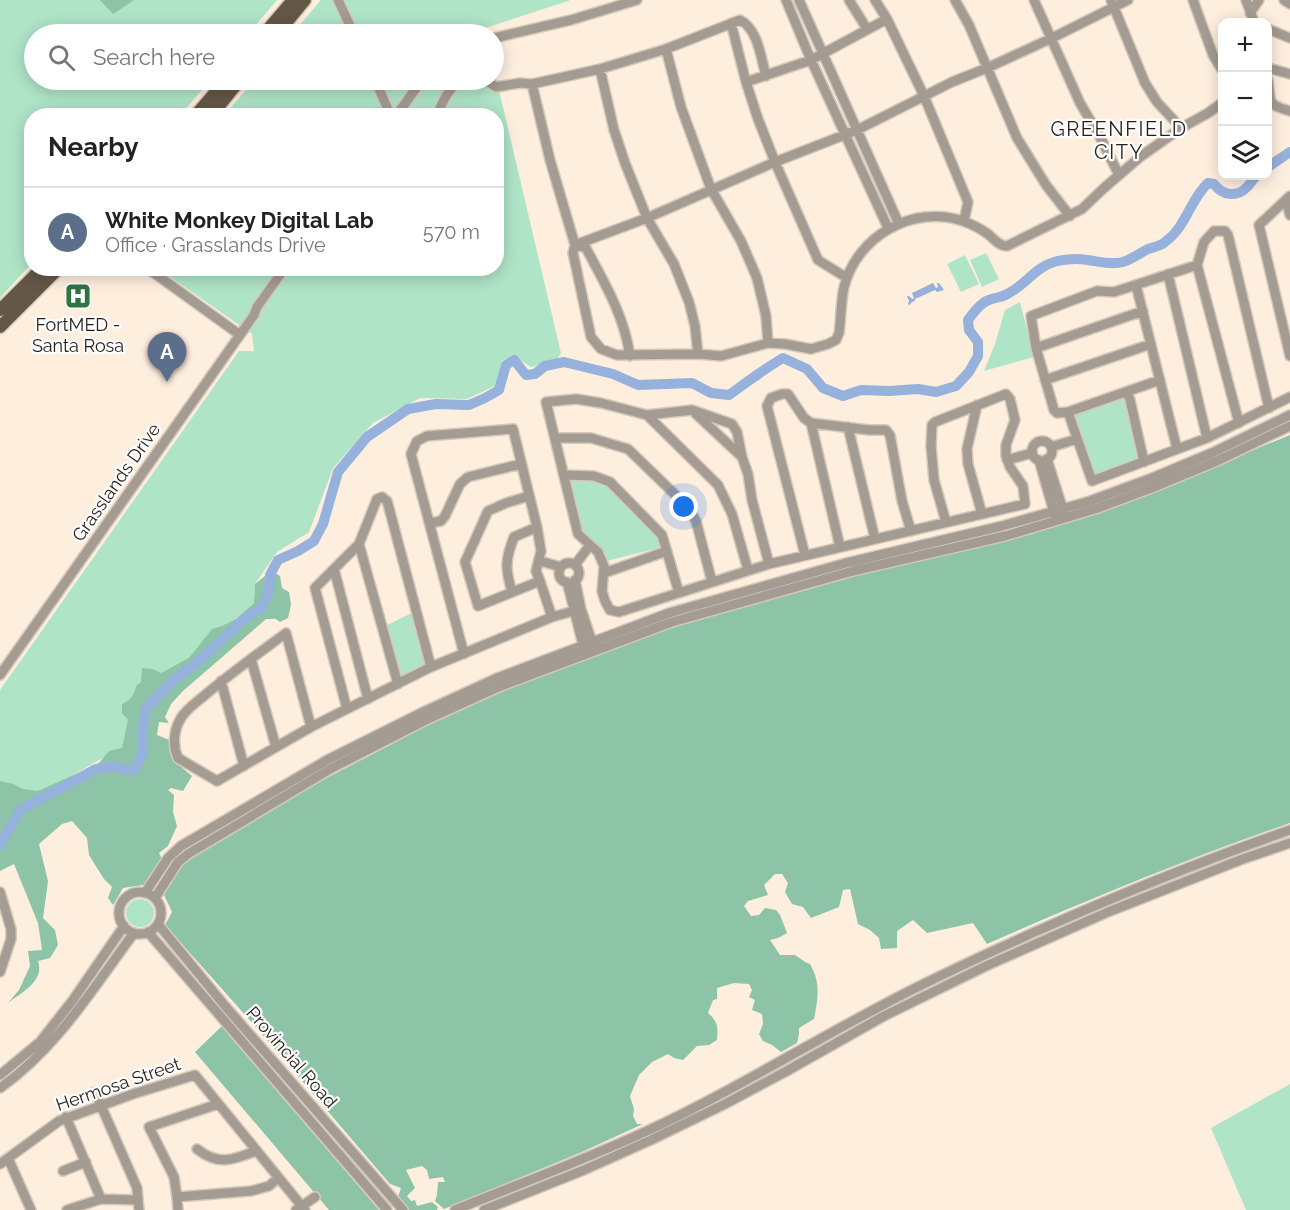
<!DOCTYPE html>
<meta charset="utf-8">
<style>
:root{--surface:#fff;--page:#f2f2f2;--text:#222;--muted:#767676;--line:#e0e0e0;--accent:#0f766e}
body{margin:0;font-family:Raleway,sans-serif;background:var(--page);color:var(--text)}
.controls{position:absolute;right:18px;top:18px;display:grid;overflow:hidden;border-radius:12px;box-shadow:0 3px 15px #0003}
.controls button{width:54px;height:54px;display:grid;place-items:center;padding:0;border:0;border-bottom:2px solid var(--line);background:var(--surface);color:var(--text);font:30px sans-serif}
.you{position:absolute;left:684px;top:507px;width:21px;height:21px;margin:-15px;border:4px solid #fff;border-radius:50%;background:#1a73e8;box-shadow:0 0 0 9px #1a73e833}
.badge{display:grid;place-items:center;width:39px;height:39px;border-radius:50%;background:var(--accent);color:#fff;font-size:20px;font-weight:700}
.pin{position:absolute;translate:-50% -50px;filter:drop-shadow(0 2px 3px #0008)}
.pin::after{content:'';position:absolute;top:32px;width:21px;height:18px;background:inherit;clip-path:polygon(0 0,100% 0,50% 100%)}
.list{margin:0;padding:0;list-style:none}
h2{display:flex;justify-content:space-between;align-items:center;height:78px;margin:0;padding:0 24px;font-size:26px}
h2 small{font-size:20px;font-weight:400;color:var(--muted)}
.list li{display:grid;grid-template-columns:39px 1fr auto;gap:18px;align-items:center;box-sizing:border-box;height:90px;padding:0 24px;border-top:2px solid var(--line)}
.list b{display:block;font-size:22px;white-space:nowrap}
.list p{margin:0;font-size:20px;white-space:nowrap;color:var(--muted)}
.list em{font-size:20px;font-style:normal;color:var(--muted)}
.icon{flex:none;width:33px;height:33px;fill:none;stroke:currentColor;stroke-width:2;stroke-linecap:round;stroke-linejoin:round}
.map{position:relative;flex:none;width:1290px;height:1210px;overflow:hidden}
.search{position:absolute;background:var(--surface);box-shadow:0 3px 15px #0003;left:24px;top:24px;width:480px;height:66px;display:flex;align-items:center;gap:15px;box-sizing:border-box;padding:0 21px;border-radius:33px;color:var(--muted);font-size:22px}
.panel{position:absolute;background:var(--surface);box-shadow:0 3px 15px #0003;left:24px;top:108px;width:480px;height:168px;border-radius:24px}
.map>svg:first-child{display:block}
</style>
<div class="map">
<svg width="1290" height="1210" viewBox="0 0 1290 1210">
<rect width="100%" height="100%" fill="#feeede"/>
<path fill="#afe4c7" d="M0,0H277L248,34H34V80H211L180,115L32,116L31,264L0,298Z
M321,0H571L482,29L483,34H292Z
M494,69L561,353L556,361L531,367L512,355L502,361L497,385L467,399L420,398L373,423L333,468L309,532L277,552L255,584L254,603L141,703L129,764L103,758L11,810L0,845V690L239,351H254L252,334L159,269L496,268V116L224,115L255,80H494Z
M986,253L999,279L982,287L970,260Z
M965,255L979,284L961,292L947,264Z
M1020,302L1034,357L984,371L995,344L1005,310Z
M1127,396L1140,460L1093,477L1073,414Z
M569,478L594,480L610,487L659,537L662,547L607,561L602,549L582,533Z
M412,613L427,665L402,678L387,625Z
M126 913a14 14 0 1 1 28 0a14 14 0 1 1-28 0Z
M1290,1084V1210H1246L1211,1128Z"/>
<path fill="#8dc3a6" d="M100,0H134L113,14Z
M1290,435V823C1187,859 1087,900 987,944L973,923L927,933L913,920L897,931V948L881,949L879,938L870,930L858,924L850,889L843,890L839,907L811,918L803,907L792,904L785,892L788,883L782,874H775L764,885L768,895L748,901L744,906L751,916L759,915L765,908L776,910L780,915L787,933L778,938L770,940L780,955H795L805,962L810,964C821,983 818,998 814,1019L799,1028V1034L797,1043L781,1052L772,1045L763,1041L759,1034L763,1024L762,1014L752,1010L755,1000L749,997L752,990L749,984L734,983L717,988V999L713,1000L708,1013C718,1022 718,1026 717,1040L709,1045L697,1046L683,1060L674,1058L668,1054L652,1062L639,1075L630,1096L634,1109L633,1116L637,1124H643L582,1152L444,1209L435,1201L437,1195L438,1182H445L443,1177L429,1179L427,1170L422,1166L406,1170L415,1188L407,1196L411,1201L415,1200L417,1206L432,1202L438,1207L437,1210H409L398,1197L401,1188L390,1184L255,1026L165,925L172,912L164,895L181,865L290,797L440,719L512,687L672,627L844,578L1015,537L1103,511Z
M275,573L280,576L282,588L289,592L291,605L288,618L280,622L276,619H266L183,691L171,704L165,717L169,723L159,722L157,735L172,741C172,762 177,763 192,776L183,791L171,788L168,790L174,795L173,812L177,826L168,846L159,853L163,861L149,884L123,888L113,905L108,898L112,887L104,879L89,855L87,838L72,821L62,824L39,844L48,881L43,918L55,930L58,945L50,958L38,961C45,981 21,993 8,1003L19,990L30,966L28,951L42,950L38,923L14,864L0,871V781L13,784L23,789L38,791L98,764L109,751L122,748L128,720L122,713V704C131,700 134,695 136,686L141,682L142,668L152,669L161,673L189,658L212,629L222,626L236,619L254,603L255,584L265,576Z
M222,1026L240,1048L379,1210H329L195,1052Z"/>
<path fill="#97b1dd" d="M933,283L936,288L938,287L937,283H939L944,290L937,292L935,290L915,299V301L912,302L910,305L908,304L909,301L907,296H909L911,298L913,299L914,298L912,293Z"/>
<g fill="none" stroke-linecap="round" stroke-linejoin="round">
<path stroke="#97b1dd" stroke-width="10" d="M1268,167L1290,152
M0,845L20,810L96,769L115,766L127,771L136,768L143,751V729L145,710L171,682L201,659L245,618L262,607L269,592L270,575L278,560L298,551L314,541L323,524L338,472L367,437L408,409L436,404L469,405L485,398L499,390L506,365L514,360L526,375L535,374L545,366L564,362L613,374L638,385L692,383L711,393L729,395C747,382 764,369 783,358L807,369L823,388L843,396L861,390L889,391L918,389L936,392L956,386L969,372L978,356V342L969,330L968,320C974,312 982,301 992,299C998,297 1003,297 1009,293C1025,285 1036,267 1054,262C1061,260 1070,259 1077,259C1092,259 1108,266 1123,262C1132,259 1140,253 1148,249C1154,247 1161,246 1165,242C1187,226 1189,201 1208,183L1214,184C1222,195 1236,198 1246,188C1250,185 1253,179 1256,176"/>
<defs>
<path id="minor" d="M338,0L354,34
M786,0L811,60L888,228
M799,0L899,224
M849,0L867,29
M875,0L887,19L924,96L968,202L964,221
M955,0L969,25L1017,138L1046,185L1070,216
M1034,0L1080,103L1100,137L1119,175
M1111,0L1145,83L1157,102L1181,128
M1193,0L1213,55L1222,70
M1246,0L1254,22
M1284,0L1290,4
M1250,13L1259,0
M731,23L746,82L758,119L775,162L818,260L847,278
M1268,29L1290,38
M494,38L571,20L637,0
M666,49L681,107L711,189L741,241L757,278L766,316L768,343
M1268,68L1290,74
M600,69L614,130L625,163L647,218L674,264L689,302L695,326L698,354
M375,80L391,116
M485,80L496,87L520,83L532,84L600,69L666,49L740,20C758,29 761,58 766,76
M1268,80C1271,103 1266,104 1290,111
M746,82L811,60L887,19
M532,84L550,160L575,245L573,253L591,337L601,349L617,355L698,354L721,356L768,343L785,344L811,349L828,344L836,340L839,333C841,319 841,300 844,287C857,236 913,204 963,221C971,224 981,229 988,234C994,239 999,246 1007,246L1082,209L1104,188L1140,157L1181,128L1208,113L1222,103
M396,116L422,80
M437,116C442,102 449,87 461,80
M1290,196L1259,225L1290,356
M1286,200L1290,215
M575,245L647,218L775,162L857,130L952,82L987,68L1052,38L1128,0
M575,245L586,248C605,284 624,315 630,356
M147,268L240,335
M1168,274L1207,438
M1136,285L1177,449
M1036,348L1143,311
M1045,380L1151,344
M1160,380L1068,412L1057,413L1054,410L1036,348L1031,316L1097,291L1114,292L1197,265
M1128,391L1144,462
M977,405L967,449L968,464L982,514
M1068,412L1092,481L1207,438L1290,397
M696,414L742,457L748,474L752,500L769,564
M647,415L718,485L732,514L748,570
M811,423L869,430H886L890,435L902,501L911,531
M1239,423L1197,265L1204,242L1214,231H1225L1228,235L1269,408
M848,427L875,539
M555,438H591L628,449L688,507L696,521L712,582
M1032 451a10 10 0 1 1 20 0a10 10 0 1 1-20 0Z
M1051,447L1077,439
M742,457L737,432L732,424L692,410L647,415L601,403L576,399L546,402L578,534L598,552L604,566L602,591L605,601L610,610L619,612L769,564L1025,504L1023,486L1010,467L1006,456V445L1015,420L1010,399L1006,394L935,422L932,425L931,446L934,480L946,522
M1047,459L1064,513
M1007,460L1032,453
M1039,460L1055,516
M564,475L594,476L610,482L662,535L679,593
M529,496L506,503L488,511L465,562L478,606L540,581L552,617
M430,523L441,521L445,516L460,484L468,477L521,464
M359,544L398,684
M805,555L767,406L771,398L782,394H788L804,418L811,423L840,547
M540,561L561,567
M559 573a10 10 0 1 1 20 0a10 10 0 1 1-20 0Z
M575,565L590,545
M334,569L368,699
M604,573L667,551
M575,580L581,609L593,645
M567,582L584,649
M512,592C505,568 505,560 514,537L537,527
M464,654L411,454L417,441L427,436L513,429L537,527L541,551L536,571L540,581
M251,659L276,747
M0,675L254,315L257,307L285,268
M221,681L244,766
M347,709L315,588L359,544L377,499L382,497L387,501L389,508L431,667
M311,727L286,633C259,653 231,673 205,695C197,702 187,708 181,718C174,729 172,745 178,758L217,781L311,727L431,667L552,617L581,609
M0,892L11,929V939L0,972
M119 913a21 21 0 1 1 42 0a21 21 0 1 1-42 0Z
M145,893L168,858L181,846L329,759L423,712L497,678L669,613L846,563L1002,526L1090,501L1152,478L1214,452L1290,415
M155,898L178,862L188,854L332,768L426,720L501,686L672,622L853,571L1005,536L1098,508L1154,487L1217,461L1290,426
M158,924L225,1006L403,1210
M148,932L387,1210
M0,1075L40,1042L73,1000L124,926
M0,1088C57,1048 93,988 134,933
M95,1092L137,1188L139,1210
M66,1117L101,1199
M197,1149C218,1166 233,1160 256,1151
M8,1158L31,1210
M0,1164L59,1121L133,1094L195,1075L305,1210
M63,1171L86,1162
M177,1197L251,1191L269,1186L278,1178
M67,1210L101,1199L138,1200
M178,1210L177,1197L174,1177L149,1127L218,1104
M296,1210L315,1197
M455,1210C519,1184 584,1160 647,1131C727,1094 801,1048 879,1007C930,979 984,955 1037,931C1120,894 1204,860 1290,830
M484,1210L584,1170L651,1140L725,1104L785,1072L884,1016L986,966L1108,912L1243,859L1290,843"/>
<path id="major" d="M264,34L293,0
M277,34L305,0
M195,116L226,80
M211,116L240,80
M0,310L42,268
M0,327L59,268"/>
</defs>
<use href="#minor" stroke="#d7c9ba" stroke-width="12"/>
<use href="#major" stroke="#d7c9ba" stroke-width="15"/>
<use href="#minor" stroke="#a49c93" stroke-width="9"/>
<use href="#major" stroke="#645747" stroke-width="12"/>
</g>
<defs>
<symbol id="hospital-square" viewBox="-11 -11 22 22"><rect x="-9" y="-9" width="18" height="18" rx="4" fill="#2e7541" stroke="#fefefe"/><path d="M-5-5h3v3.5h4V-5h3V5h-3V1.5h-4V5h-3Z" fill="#fff"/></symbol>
</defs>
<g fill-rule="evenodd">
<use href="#hospital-square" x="63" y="281" width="30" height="30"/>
</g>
<g text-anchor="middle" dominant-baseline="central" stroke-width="4.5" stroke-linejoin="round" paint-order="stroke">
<g font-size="18" fill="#251e17" stroke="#fefefe">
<text x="78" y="324">FortMED -<tspan x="78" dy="21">Santa Rosa</tspan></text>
</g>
<g font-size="18" fill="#251e17" stroke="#fefefe">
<text transform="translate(116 482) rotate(-55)">Grasslands Drive</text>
<text transform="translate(292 1057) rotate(49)">Provincial Road</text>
<text transform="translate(118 1084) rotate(-19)">Hermosa Street</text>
</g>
<g font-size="20" letter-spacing="1.5" fill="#251e17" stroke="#fefefe">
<text x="1119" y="129">GREENFIELD<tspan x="1119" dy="23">CITY</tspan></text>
</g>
</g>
</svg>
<div class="controls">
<button>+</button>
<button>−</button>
<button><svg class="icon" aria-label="layers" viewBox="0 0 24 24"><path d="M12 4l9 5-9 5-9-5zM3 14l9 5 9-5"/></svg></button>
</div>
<div class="you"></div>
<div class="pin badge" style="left:167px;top:382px;background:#5c6f8a">A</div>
<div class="search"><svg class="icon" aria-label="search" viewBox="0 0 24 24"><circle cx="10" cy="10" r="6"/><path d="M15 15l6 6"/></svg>Search here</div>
<section class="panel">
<h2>Nearby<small></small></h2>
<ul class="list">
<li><span class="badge" style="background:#5c6f8a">A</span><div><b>White Monkey Digital Lab</b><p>Office · Grasslands Drive</p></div><em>570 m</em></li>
</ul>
</section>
</div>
